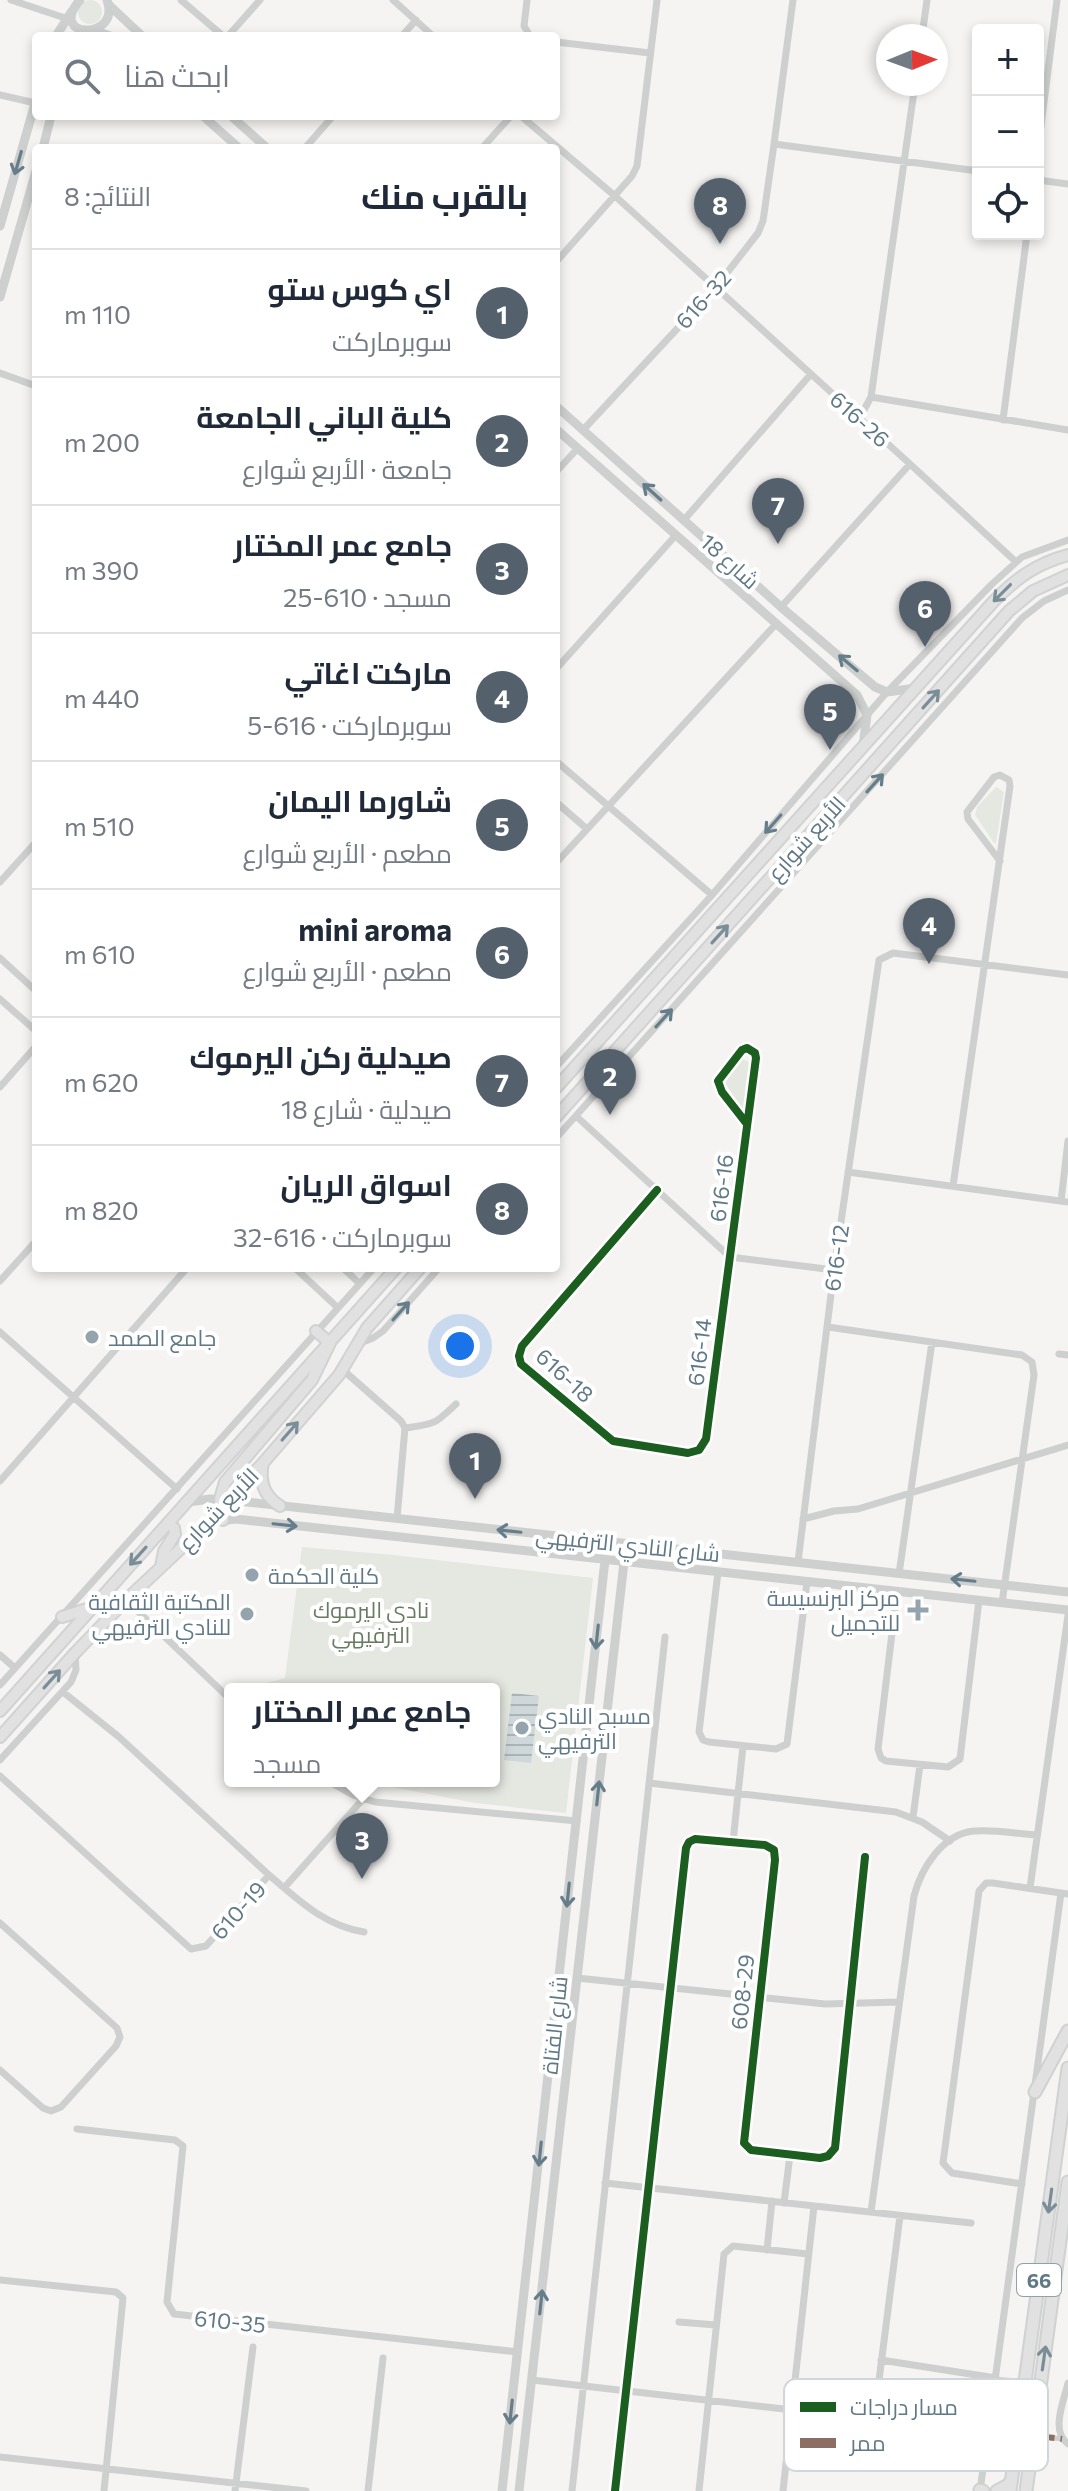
<!DOCTYPE html>
<html lang="ar">
<meta charset="utf-8">
<style>
:root{--surface:#fff;--page:#f2f2f3;--text:#1f2937;--muted:#747a83;--line:#e0e1e3;--accent:#54606c}
body{margin:0;font-family:Commissioner,Cairo,sans-serif;background:var(--page);color:var(--text);direction:rtl}
.controls{position:absolute;right:24px;top:24px;display:grid;overflow:hidden;border-radius:8px;box-shadow:0 4px 12px #0003}
.controls button{width:72px;height:72px;display:grid;place-items:center;padding:0;border:0;border-bottom:2px solid var(--line);background:var(--surface);color:var(--text);font:40px sans-serif}
.compass{position:absolute;left:876px;top:24px;width:72px;height:72px;border-radius:50%;background:var(--surface);box-shadow:0 4px 12px #0003;rotate:89deg}
.you{position:absolute;left:460px;top:1346px;width:28px;height:28px;margin:-20px;border:6px solid #fff;border-radius:50%;background:#1a73e8;box-shadow:0 0 0 12px #1a73e833}
.badge{display:grid;place-items:center;width:52px;height:52px;border-radius:50%;background:var(--accent);color:#fff;font-size:26px;font-weight:700}
.pin{position:absolute;translate:-50% -66px;filter:drop-shadow(0 2px 4px #0008)}
.pin::after{content:'';position:absolute;top:42px;width:28px;height:24px;background:inherit;clip-path:polygon(0 0,100% 0,50% 100%)}
.popup{position:absolute;left:224px;top:1683px;width:276px;height:104px;box-sizing:border-box;display:grid;place-content:center;border-radius:8px;background:var(--surface);filter:drop-shadow(0 2px 6px #0005);font-size:26px;white-space:nowrap;color:var(--muted)}
.popup b{font-size:30px;color:var(--text)}
.popup::after{content:'';position:absolute;left:50%;top:100%;margin-left:-16px;border:16px solid transparent;border-top-color:var(--surface)}
.list{margin:0;padding:0;list-style:none}
h2{display:flex;justify-content:space-between;align-items:center;height:104px;margin:0;padding:0 32px;font-size:34px}
h2 small{font-size:26px;font-weight:400;color:var(--muted)}
.list li{display:grid;grid-template-columns:52px 1fr auto;gap:24px;align-items:center;box-sizing:border-box;height:128px;padding:0 32px;border-top:2px solid var(--line)}
.list b{display:block;font-size:30px;white-space:nowrap}
.list p{margin:0;font-size:26px;white-space:nowrap;color:var(--muted)}
.list em{font-size:26px;font-style:normal;color:var(--muted)}
.icon{flex:none;width:44px;height:44px;fill:none;stroke:currentColor;stroke-width:2;stroke-linecap:round;stroke-linejoin:round}
.map{position:relative;flex:none;width:1068px;height:2491px;overflow:hidden;direction:ltr}
.search{position:absolute;background:var(--surface);box-shadow:0 4px 12px #0003;left:32px;top:32px;width:528px;height:88px;display:flex;align-items:center;gap:20px;box-sizing:border-box;padding:0 28px;border-radius:8px;color:var(--muted);font-size:30px}
.panel{position:absolute;background:var(--surface);box-shadow:0 4px 12px #0003;left:32px;top:144px;width:528px;height:1128px;border-radius:8px;direction:rtl}
.map>svg:first-child{display:block}
</style>
<div class="map">
<svg width="1068" height="2491" viewBox="0 0 1068 2491">
<defs>
<pattern id="water-rules" width="6" height="5" patternUnits="userSpaceOnUse" patternTransform="scale(2)"><rect width="6" height="5" fill="#ced7da"/><path d="M0 2.5h6" fill="none" stroke="#abb3b6"/></pattern>
</defs>
<rect width="100%" height="100%" fill="#f5f4f2"/>
<path fill="#e4e8e0" d="M78 12a12 12 0 1 1 24 0a12 12 0 1 1-24 0Z
M996,787L1004,792L996,843H994L975,815L977,807Z
M743,1059L750,1063L744,1108H742L725,1083L727,1076Z
M302,1547L394,1555L593,1578L566,1813L475,1803L361,1781H494V1689H244L285,1678Z"/>
<path fill="url(#water-rules)" d="M512,1693L539,1696L531,1763L504,1760Z"/>
<g fill="none" stroke-linecap="round" stroke-linejoin="round">
<defs>
<path id="secondary" d="M556,1088L994,601C1016,578 1038,563 1068,555
M556,1117L1009,611L1033,591L1068,575
M263,1463C259,1481 264,1496 280,1506
M223,1520L220,1499L225,1482L312,1380L330,1343L316,1331
M161,1567L164,1551L175,1534L174,1528L168,1523
M62,1617L90,1608
M0,1711L396,1268
M0,1737L75,1653L126,1600L208,1523L263,1463L339,1375L367,1328L420,1268"/>
<path id="primary" d="M1035,2092L1068,2031
M995,2384L1024,2387
M980,2490L983,2491
M997,2491L1010,2484L1011,2480
M1010,2491L1068,2068
M1026,2491L1068,2182"/>
</defs>
<use href="#secondary" stroke="#d1d2d2" stroke-width="14"/>
<use href="#primary" stroke="#d0d1d1" stroke-width="15"/>
<path stroke="#cecfcf" stroke-width="5" d="M989,2430L1008,2433
M1039,2436L1062,2439"/>
<path stroke="#cecfcf" stroke-width="7" d="M11,0L65,18
M181,0L223,36
M393,0L433,36
M527,0L524,26L530,36
M228,36L260,0
M402,36L416,20
M922,36L927,0
M556,42L650,53
M0,95L35,103
M521,116L615,196L811,374
M774,144L978,171
M305,148L333,116
M482,148L511,116
M1038,149L1057,0
M1038,180L1068,184
M556,262L632,176L637,166L657,0
M0,373L36,386
M871,397L1068,430
M859,419L871,397L915,84
M1003,420L1027,234
M583,430L716,287L758,233L763,221L774,144L793,0
M910,464L1016,562
M556,472L578,448
M684,520L811,374L910,464L781,607
M556,669L676,535
M556,761L712,895
M556,802L587,829
M556,863L776,624
M0,882L36,842
M0,958L36,991
M0,999L36,1031
M556,1067L712,895L887,692L992,584L1022,557L1068,540
M0,1087L36,1046
M576,1116L730,1257L834,1270
M556,1138L1022,618L1044,601L1068,590
M848,1172L1068,1202
M953,1186L1010,786L1009,780L1000,775L994,777L967,812L968,819L1000,861
M657,1190L522,1346L519,1356L521,1364L613,1441L688,1453L699,1450L706,1439L756,1058L755,1053L747,1048L742,1050L718,1081L722,1092L747,1124
M1061,1201L1068,1141
M295,1268L337,1307
M343,1268L359,1283
M0,1281L36,1241
M828,1327L1022,1355L1032,1362L1034,1375L1002,1603
M0,1332L177,1489
M358,1344L373,1338L383,1331L439,1268
M1059,1354L1068,1355
M343,1370L401,1421L405,1428L397,1518
M405,1428C435,1424 434,1425 456,1404
M0,1481L187,1268
M803,1519L834,1511L858,1509L1068,1445
M798,1562L834,1270L879,960L893,953L1068,975
M718,1572L699,1732L703,1740L709,1742L776,1749L787,1744L807,1582
M899,1574L932,1342
M897,1592L878,1749L881,1758L886,1761L948,1767L960,1759L979,1600
M126,1600L230,1699
M0,1655L15,1668
M0,1685L374,1268
M0,1760L71,1682L76,1670L75,1653
M0,1776L191,1949L206,1946L269,1875L119,1737L63,1692
M328,1781L353,1795L375,1802L577,1821
M649,1783L896,1812L922,1822L950,1841
M913,1817L920,1765
M733,1842L743,1746
M269,1875C298,1900 325,1926 364,1932
M284,1888L363,1799
M1030,1888L1068,1615
M0,1923L117,2028L120,2037L116,2046L61,2107L51,2111L43,2108L0,2070
M577,1978L825,2004L899,2002
M77,2129L175,2140L183,2146L167,2302L174,2314L518,2352
M605,2183L971,2223
M1022,2184L952,2173L943,2163L979,1891L986,1883H993L1068,1894
M784,2203L790,2155
M871,2212L914,1896C921,1869 942,1834 974,1831C995,1829 1017,1834 1037,1835
M767,2250L772,2201
M0,2280L116,2292L123,2298L104,2491
M679,2322L716,2325
M881,2360L996,2378
M532,2380L793,2410
M1068,2383C1064,2401 1050,2431 1068,2444
M788,2442L860,2451L867,2449L871,2443L900,2216
M0,2457L306,2491
M235,2491L253,2347
M368,2491L383,2358
M572,2491L665,1637
M615,2491L686,1848L689,1842L695,1839L765,1845L774,1850L775,1860L744,2143L751,2150L820,2158L828,2156L835,2148L865,1857
M699,2491L724,2254L733,2246L808,2254
M783,2491L814,2206
M980,2491L1061,1893"/>
<path stroke="#cecfcf" stroke-width="9" d="M80,0C46,39 122,41 107,0
M109,5L142,36
M93,30L110,36
M56,36L72,11
M203,116L239,148
M231,116L267,148
M43,148L51,116
M0,226L36,100
M0,297L36,171
M556,406L781,607L875,687L887,692L916,688
M556,429L857,695L867,715L863,746
M188,1502L210,1499L229,1500L1068,1592
M219,1521L236,1519L1068,1610
M502,2491L605,1560
M519,2491L624,1562"/>
<use href="#secondary" stroke="#e1e1e2" stroke-width="10"/>
<use href="#primary" stroke="#e1e1e2" stroke-width="11"/>
<path stroke="#8d6e63" stroke-width="6" stroke-dasharray="12 6" stroke-linecap="butt" d="M989,2430L1062,2439"/>
<defs>
<path id="cycleway" d="M657,1190L522,1346L519,1356L521,1364L613,1441L688,1453L699,1450L706,1439L756,1058L755,1053L747,1048L742,1050L718,1081L722,1092L747,1124
M615,2491L686,1848L689,1842L695,1839L765,1845L774,1850L775,1860L744,2143L751,2150L820,2158L828,2156L835,2148L865,1857"/>
</defs>
<use href="#cycleway" stroke="#fff" stroke-width="13"/>
<use href="#cycleway" stroke="#1b5e20" stroke-width="8"/>
</g>
<defs><path id="oneway-shaft" d="M-6 0H5M1.5-3L5.5 0L1.5 3" fill="none" stroke-width="1.6" stroke-linecap="round" stroke-linejoin="round" transform="scale(2)"/></defs>
<g stroke="#667d8a">
<use href="#oneway-shaft" transform="translate(18 163) rotate(106)"/>
<use href="#oneway-shaft" transform="translate(652 492) rotate(-138)"/>
<use href="#oneway-shaft" transform="translate(848 663) rotate(-140)"/>
<use href="#oneway-shaft" transform="translate(875 783) rotate(-48)"/>
<use href="#oneway-shaft" transform="translate(773 824) rotate(131)"/>
<use href="#oneway-shaft" transform="translate(664 1018) rotate(-48)"/>
<use href="#oneway-shaft" transform="translate(401 1311) rotate(-48)"/>
<use href="#oneway-shaft" transform="translate(285 1525) rotate(6)"/>
<use href="#oneway-shaft" transform="translate(509 1531) rotate(-174)"/>
<use href="#oneway-shaft" transform="translate(963 1580) rotate(-174)"/>
<use href="#oneway-shaft" transform="translate(597 1637) rotate(96)"/>
<use href="#oneway-shaft" transform="translate(598 1793) rotate(-84)"/>
<use href="#oneway-shaft" transform="translate(568 1895) rotate(96)"/>
<use href="#oneway-shaft" transform="translate(540 2154) rotate(96)"/>
<use href="#oneway-shaft" transform="translate(541 2302) rotate(-84)"/>
<use href="#oneway-shaft" transform="translate(511 2412) rotate(96)"/>
</g>
<g stroke="#7b8e98">
<use href="#oneway-shaft" transform="translate(1002 593) rotate(135)"/>
<use href="#oneway-shaft" transform="translate(931 699) rotate(-48)"/>
<use href="#oneway-shaft" transform="translate(720 934) rotate(-48)"/>
<use href="#oneway-shaft" transform="translate(290 1431) rotate(-49)"/>
<use href="#oneway-shaft" transform="translate(138 1556) rotate(132)"/>
<use href="#oneway-shaft" transform="translate(52 1679) rotate(-48)"/>
<use href="#oneway-shaft" transform="translate(1050 2201) rotate(98)"/>
<use href="#oneway-shaft" transform="translate(1044 2358) rotate(-82)"/>
</g>
<g fill="#95a4ac" stroke="#fff" stroke-width="3">
<circle cx="92" cy="1337" r="8"/>
<circle cx="252" cy="1575" r="8"/>
<path d="M914 1598h8v8h8v8h-8v8h-8v-8h-8v-8h8z"/>
<circle cx="247" cy="1614" r="8"/>
<circle cx="522" cy="1728" r="8"/>
</g>
<g text-anchor="middle" dominant-baseline="central" stroke-width="8" stroke-linejoin="round" paint-order="stroke">
<rect fill="#fff" stroke="#90a1aa" stroke-width="2" x="1017" y="2264" width="44" height="32" rx="6"/>
<g font-size="20" font-weight="bold" fill="#617986">
<text x="1039" y="2280">66</text>
</g>
<g font-size="22" fill="#617986" stroke="#fff">
<text transform="translate(703 299) rotate(-48)">616-32</text>
<text transform="translate(860 419) rotate(42)">616-26</text>
<text transform="translate(730 561) rotate(42)">شارع 18</text>
<text transform="translate(806 838) rotate(-48)">الأربع شوارع</text>
<text transform="translate(721 1188) rotate(-83)">616-16</text>
<text transform="translate(836 1258) rotate(-82)">616-12</text>
<text transform="translate(699 1352) rotate(-83)">616-14</text>
<text transform="translate(565 1375) rotate(42)">616-18</text>
<text transform="translate(218 1509) rotate(-46)">الأربع شوارع</text>
<text transform="translate(628 1544) rotate(6)">شارع النادي الترفيهي</text>
<text transform="translate(238 1910) rotate(-48)">610-19</text>
<text transform="translate(742 1992) rotate(-84)">608-29</text>
<text transform="translate(554 2025) rotate(-84)">شارع الفتاة</text>
<text transform="translate(230 2321) rotate(6)">610-35</text>
</g>
<g font-size="22" fill="#617986" stroke="#fff" text-anchor="start">
<text x="108" y="1337">جامع الصمد</text>
<text x="268" y="1575">كلية الحكمة</text>
<text x="900" y="1597" text-anchor="end">مركز البرنسيسة<tspan x="900" dy="25">للتجميل</tspan></text>
<text x="231" y="1601" text-anchor="end">المكتبة الثقافية<tspan x="231" dy="25">للنادي الترفيهي</tspan></text>
<text x="538" y="1715">مسبح النادي<tspan x="538" dy="25">الترفيهي</tspan></text>
</g>
<g font-size="22" fill="#697c61" stroke="#fff">
<text x="371" y="1609">نادي اليرموك<tspan x="371" dy="25">الترفيهي</tspan></text>
</g>
</g>
<rect x="784" y="2379" width="264" height="92" rx="12" fill="#fff" stroke="#d0d7db" stroke-width="2"/>
<rect x="800" y="2402" width="36" height="10" fill="#1b5e20"/>
<rect x="800" y="2438" width="36" height="10" fill="#8d6e63"/>
<g font-size="22" fill="#617986">
<text x="850" y="2415">مسار دراجات</text>
<text x="850" y="2451">ممر</text>
</g>
</svg>
<div class="controls">
<button>+</button>
<button>−</button>
<button><svg class="icon" aria-label="locate" viewBox="0 0 24 24"><circle cx="12" cy="12" r="6"/><path d="M12 2v4M12 18v4M2 12h4M18 12h4"/></svg></button>
</div>
<svg class="compass" viewBox="-18 -18 36 36"><path d="M0-13l5 13h-10z" fill="#e53935"/><path d="M0 13l5-13h-10z" fill="#747a83"/></svg>
<div class="you"></div>
<div class="pin badge" style="left:475px;top:1499px">1</div>
<div class="pin badge" style="left:610px;top:1115px">2</div>
<div class="pin badge" style="left:362px;top:1879px">3</div>
<div class="popup"><b>جامع عمر المختار</b>مسجد</div>
<div class="pin badge" style="left:929px;top:964px">4</div>
<div class="pin badge" style="left:830px;top:750px">5</div>
<div class="pin badge" style="left:925px;top:647px">6</div>
<div class="pin badge" style="left:778px;top:544px">7</div>
<div class="pin badge" style="left:720px;top:244px">8</div>
<div class="search"><svg class="icon" aria-label="search" viewBox="0 0 24 24"><circle cx="10" cy="10" r="6"/><path d="M15 15l6 6"/></svg>ابحث هنا</div>
<section class="panel">
<h2>بالقرب منك<small>النتائج: 8</small></h2>
<ul class="list">
<li><span class="badge">1</span><div><b>اي كوس ستو</b><p>سوبرماركت</p></div><em>110 m</em></li>
<li><span class="badge">2</span><div><b>كلية الباني الجامعة</b><p>جامعة · الأربع شوارع</p></div><em>200 m</em></li>
<li><span class="badge">3</span><div><b>جامع عمر المختار</b><p>مسجد · 610-25</p></div><em>390 m</em></li>
<li><span class="badge">4</span><div><b>ماركت اغاتي</b><p>سوبرماركت · 616-5</p></div><em>440 m</em></li>
<li><span class="badge">5</span><div><b>شاورما اليمان</b><p>مطعم · الأربع شوارع</p></div><em>510 m</em></li>
<li><span class="badge">6</span><div><b>mini aroma</b><p>مطعم · الأربع شوارع</p></div><em>610 m</em></li>
<li><span class="badge">7</span><div><b>صيدلية ركن اليرموك</b><p>صيدلية · شارع 18</p></div><em>620 m</em></li>
<li><span class="badge">8</span><div><b>اسواق الريان</b><p>سوبرماركت · 616-32</p></div><em>820 m</em></li>
</ul>
</section>
</div>
